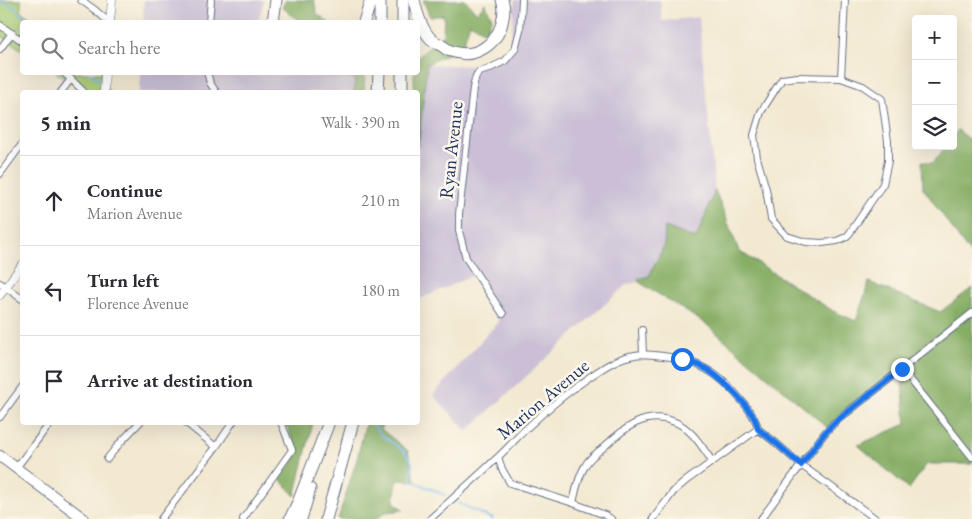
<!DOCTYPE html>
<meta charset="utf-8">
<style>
:root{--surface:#fff;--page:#f2f2f3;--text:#2b2b33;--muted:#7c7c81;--line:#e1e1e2}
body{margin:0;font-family:"EB Garamond",serif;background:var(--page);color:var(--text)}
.controls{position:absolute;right:15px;top:15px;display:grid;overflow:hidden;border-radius:5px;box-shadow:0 5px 20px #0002}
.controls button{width:45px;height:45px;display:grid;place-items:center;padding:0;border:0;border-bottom:1px solid var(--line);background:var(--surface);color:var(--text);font:25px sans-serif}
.stop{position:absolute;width:15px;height:15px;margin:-11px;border:4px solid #1a73e8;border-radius:50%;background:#fff}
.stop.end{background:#1a73e8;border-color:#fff;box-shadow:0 1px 5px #0008}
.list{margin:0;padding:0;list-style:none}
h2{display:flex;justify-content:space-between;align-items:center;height:65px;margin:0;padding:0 20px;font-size:21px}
h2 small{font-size:16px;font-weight:400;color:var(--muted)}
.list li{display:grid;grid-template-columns:32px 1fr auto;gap:15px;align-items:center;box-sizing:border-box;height:90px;padding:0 20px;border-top:1px solid var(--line)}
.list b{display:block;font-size:19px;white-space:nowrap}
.list p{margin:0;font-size:16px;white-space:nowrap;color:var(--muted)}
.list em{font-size:16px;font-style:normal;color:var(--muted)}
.icon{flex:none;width:28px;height:28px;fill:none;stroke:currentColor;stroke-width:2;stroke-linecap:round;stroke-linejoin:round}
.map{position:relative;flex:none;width:972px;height:519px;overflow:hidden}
.search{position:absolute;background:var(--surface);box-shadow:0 5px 20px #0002;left:20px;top:20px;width:400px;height:55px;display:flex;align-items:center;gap:12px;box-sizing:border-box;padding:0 18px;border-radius:5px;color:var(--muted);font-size:19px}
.panel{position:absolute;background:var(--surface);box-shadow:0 5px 20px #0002;left:20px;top:90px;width:400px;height:335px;border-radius:5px}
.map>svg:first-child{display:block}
</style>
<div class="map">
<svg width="972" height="519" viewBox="0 0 972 519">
<rect width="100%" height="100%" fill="#fbf7ec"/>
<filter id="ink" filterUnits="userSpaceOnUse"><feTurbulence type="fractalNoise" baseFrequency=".02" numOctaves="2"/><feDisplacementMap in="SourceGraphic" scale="10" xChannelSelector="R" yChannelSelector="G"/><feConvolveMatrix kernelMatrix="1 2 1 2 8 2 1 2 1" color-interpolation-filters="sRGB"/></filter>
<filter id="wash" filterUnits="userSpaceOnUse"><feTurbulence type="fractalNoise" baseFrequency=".0096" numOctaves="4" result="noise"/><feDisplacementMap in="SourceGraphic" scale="20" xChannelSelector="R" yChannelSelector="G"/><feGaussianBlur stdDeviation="1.12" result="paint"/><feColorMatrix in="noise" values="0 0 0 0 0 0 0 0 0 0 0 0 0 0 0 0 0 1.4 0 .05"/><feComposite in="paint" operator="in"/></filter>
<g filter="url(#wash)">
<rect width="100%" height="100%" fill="#f3e9d1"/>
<path fill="#cabfd6" d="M144,0H264L258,22H143Z
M515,0H660L662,21L699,17L715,190L696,239L664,246L649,276L639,279V282L627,284L467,431L433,395L499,321L482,291L472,276L418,300V147L427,64L475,66L499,58L510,46Z
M296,72L355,78L354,92H139L140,73Z"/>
<path fill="#a8ca73" stroke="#627c68" d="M0,0H21V11L35,22H22V50L0,35Z
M56,73H104L102,92H87Z"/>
<path fill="#86ae65" stroke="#506e62" d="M286,0H314L317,14L329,22H300L282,7Z
M423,0H465L477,13L485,3L492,18L485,32L470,23L462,47L427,64L418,147V92H414V73L418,72V57L443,35L444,15L430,17Z
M296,73H365L364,92H354L355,78Z
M958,130L972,142V256L923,188L922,161L933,163L946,146H953V136Z
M715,190L739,251L833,311L856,321L869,282L940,312L972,288V464H927L909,489L858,445L906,424L901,368L828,428L706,324L639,282V279L649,276L664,246L665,227L696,239Z
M366,422L382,423L381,429L408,451L415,481L397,480L394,502L404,510L386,512L376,519H338L357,459Z
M286,423H313L295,496L280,479L292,463L297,453Z"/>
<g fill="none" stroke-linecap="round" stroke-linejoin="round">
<path stroke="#7eb8ef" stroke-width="2" d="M0,2L10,4L30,22
M89,72L100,81
M108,90L111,92
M371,422L381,435L403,450L410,458L412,464L411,480L445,495
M458,503L493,519"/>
</g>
</g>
<g filter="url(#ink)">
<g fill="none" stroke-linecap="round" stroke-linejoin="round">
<defs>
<path id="minor" d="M81,0L95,10L109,22
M209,22L211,0
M0,25L22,41
M0,49L12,33
M63,72L71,79L84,92
M207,72L210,83L216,92
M797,77L841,78L863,86L882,99L888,141V161L883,184L849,234L846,237L837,241L822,243L806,242L787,236L771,219L766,189L757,158L754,135L761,112L782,79Z
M841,78L845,0
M61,92L71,79
M0,174L22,144
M0,283L22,299
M503,314L466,258L459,231V214L473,88L476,76L479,72L486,70L505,61L515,49L520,30L522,0
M642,330L643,354
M902,369L972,457
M0,417L22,387
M185,422L216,447
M498,457L502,469L510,483L573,503L605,515L611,519
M107,459L120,443L140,422
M16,468L51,422
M573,503C576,490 578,477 585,466C589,458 597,453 604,447C624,428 646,410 675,422C692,429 702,447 712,461
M161,519L216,447L233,422
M243,519L292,450L281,422
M430,519C452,499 475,479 497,458C508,448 518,436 529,426C548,408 569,391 591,376C604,367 619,357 635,355C641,353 647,355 654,355C677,357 695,361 714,374C728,384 756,413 758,429L776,443L801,465L876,519
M653,519L674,491L687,480L758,429
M761,519L824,434L834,423L972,313"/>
<path id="tertiary" d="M110,22L112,0
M104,92L105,72
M0,295L22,265"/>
<path id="primary" d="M0,456L84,519"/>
<path id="motorway" d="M414,0C417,14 421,29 431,39C434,42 438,43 441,45C444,47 447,50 451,51C474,60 496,45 502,23C504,15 505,7 502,0
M273,22L276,0
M364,22L371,0
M380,22V0
M403,22V0
M378,92L379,72
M402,92V72
M290,519L299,500L329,422
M301,519L310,489
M326,519L353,422"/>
</defs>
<use href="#minor" stroke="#677086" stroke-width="8"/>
<use href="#tertiary" stroke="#677086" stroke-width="9"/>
<use href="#primary" stroke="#677086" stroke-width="12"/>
<use href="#motorway" stroke="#677086" stroke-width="13"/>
<use href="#minor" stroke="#fff" stroke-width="6"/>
<use href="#tertiary" stroke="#fff" stroke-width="8"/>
<use href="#primary" stroke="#fff" stroke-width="10"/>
<use href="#motorway" stroke="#fff" stroke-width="11"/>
</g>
</g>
<g fill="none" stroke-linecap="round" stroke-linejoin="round" filter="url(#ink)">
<path stroke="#1a73e8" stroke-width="6" d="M682,359C691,362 700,365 708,370C723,380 756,411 758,429L776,443L801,465L824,434L834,423L902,369"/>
</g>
<g text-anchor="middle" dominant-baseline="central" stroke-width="5" stroke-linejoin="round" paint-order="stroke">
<g font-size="19" fill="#1b2f5e" stroke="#fbf7ec">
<text transform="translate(451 150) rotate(-84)">Ryan Avenue</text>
<text transform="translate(543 399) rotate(-40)">Marion Avenue</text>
</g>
</g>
</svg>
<div class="controls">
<button>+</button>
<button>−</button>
<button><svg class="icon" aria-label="layers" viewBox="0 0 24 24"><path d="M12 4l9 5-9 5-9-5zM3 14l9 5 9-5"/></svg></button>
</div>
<div class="stop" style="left:682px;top:359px"></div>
<div class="stop end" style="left:902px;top:369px"></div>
<div class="search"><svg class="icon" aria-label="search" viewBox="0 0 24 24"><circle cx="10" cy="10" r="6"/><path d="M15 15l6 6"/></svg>Search here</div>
<section class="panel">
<h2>5 min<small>Walk · 390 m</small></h2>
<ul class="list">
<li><svg class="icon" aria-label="ahead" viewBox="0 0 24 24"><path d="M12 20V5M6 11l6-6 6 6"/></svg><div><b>Continue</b><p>Marion Avenue</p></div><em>210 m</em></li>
<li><svg class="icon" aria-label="left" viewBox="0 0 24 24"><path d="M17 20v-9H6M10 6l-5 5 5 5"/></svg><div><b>Turn left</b><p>Florence Avenue</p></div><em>180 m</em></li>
<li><svg class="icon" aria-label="arrive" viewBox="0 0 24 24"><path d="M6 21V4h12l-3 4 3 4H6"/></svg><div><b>Arrive at destination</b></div></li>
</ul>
</section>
</div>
